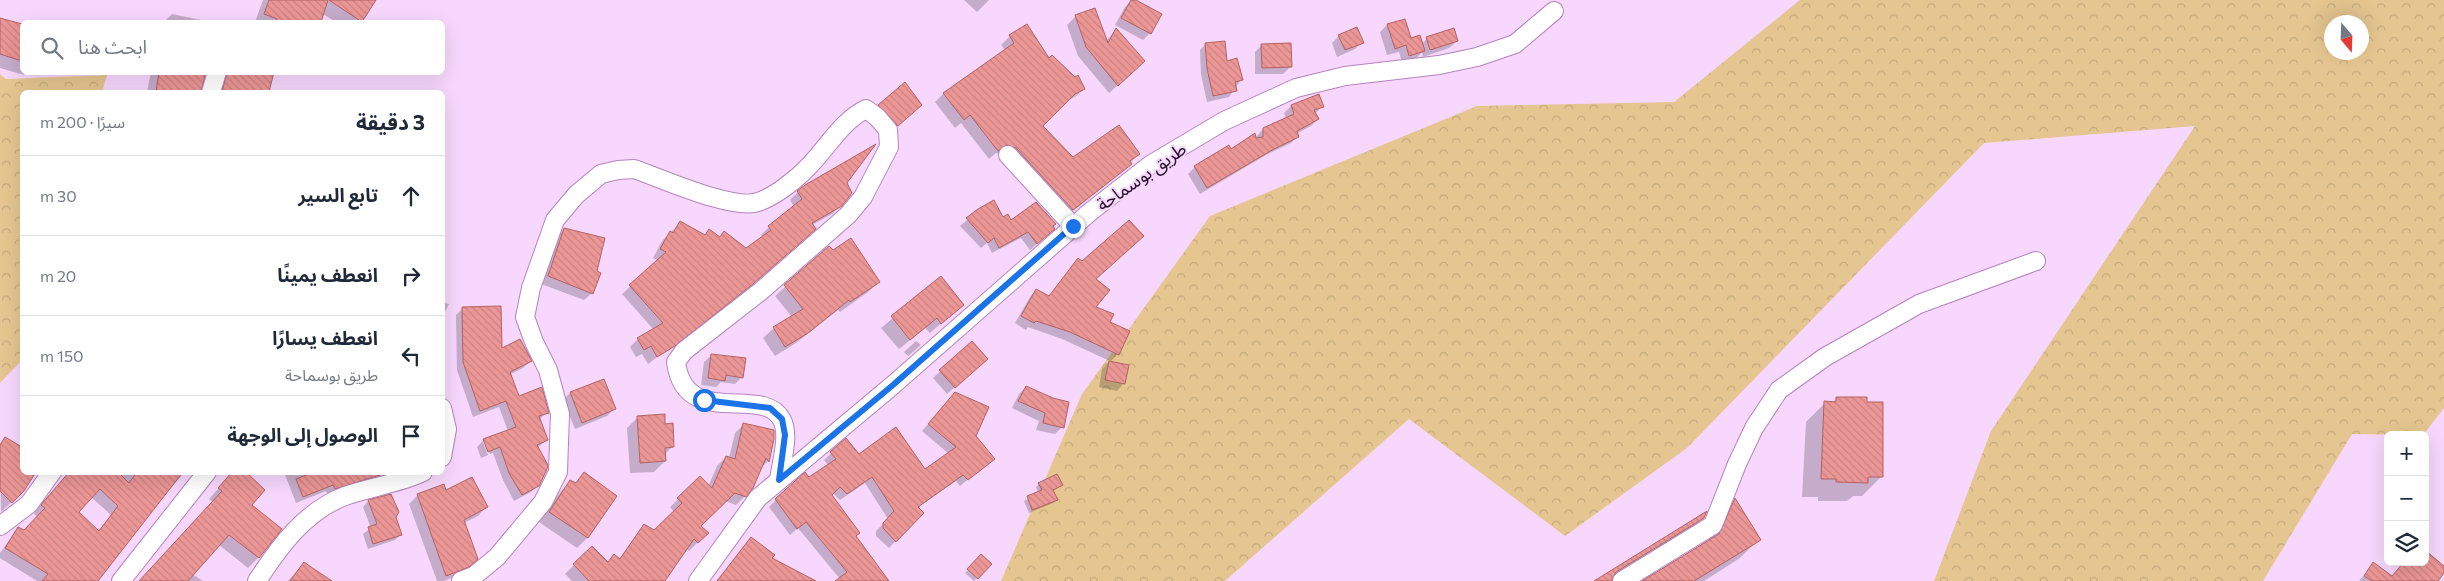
<!DOCTYPE html>
<html lang="ar">
<meta charset="utf-8">
<style>
:root{--surface:#fff;--page:#f2f2f3;--text:#1f2937;--muted:#747a83;--line:#e0e1e3}
body{margin:0;font-family:Commissioner,"Noto Sans Arabic",sans-serif;background:var(--page);color:var(--text);direction:rtl}
.controls{position:absolute;right:15px;bottom:15px;display:grid;overflow:hidden;border-radius:8px;box-shadow:0 5px 20px #0002}
.controls button{width:45px;height:45px;display:grid;place-items:center;padding:0;border:0;border-bottom:1px solid var(--line);background:var(--surface);color:var(--text);font:25px sans-serif}
.compass{position:absolute;left:2324px;top:15px;width:45px;height:45px;border-radius:50%;background:var(--surface);box-shadow:0 5px 20px #0002;rotate:161deg}
.stop{position:absolute;width:15px;height:15px;margin:-11px;border:4px solid #1a73e8;border-radius:50%;background:#fff}
.stop.end{background:#1a73e8;border-color:#fff;box-shadow:0 1px 5px #0008}
.list{margin:0;padding:0;list-style:none}
h2{display:flex;justify-content:space-between;align-items:center;height:65px;margin:0;padding:0 20px;font-size:21px}
h2 small{font-size:16px;font-weight:400;color:var(--muted)}
.list li{display:grid;grid-template-columns:32px 1fr auto;gap:15px;align-items:center;box-sizing:border-box;height:80px;padding:0 20px;border-top:1px solid var(--line)}
.list b{display:block;font-size:19px;white-space:nowrap}
.list p{margin:0;font-size:16px;white-space:nowrap;color:var(--muted)}
.list em{font-size:16px;font-style:normal;color:var(--muted)}
.icon{flex:none;width:28px;height:28px;fill:none;stroke:currentColor;stroke-width:2;stroke-linecap:round;stroke-linejoin:round}
.map{position:relative;flex:none;width:2444px;height:581px;overflow:hidden;direction:ltr}
.search{position:absolute;background:var(--surface);box-shadow:0 5px 20px #0002;left:20px;top:20px;width:425px;height:55px;display:flex;align-items:center;gap:12px;box-sizing:border-box;padding:0 18px;border-radius:8px;color:var(--muted);font-size:19px}
.panel{position:absolute;background:var(--surface);box-shadow:0 5px 20px #0002;left:20px;top:90px;width:425px;height:385px;border-radius:8px;direction:rtl}
.map>svg:first-child{display:block}
</style>
<div class="map">
<svg width="2444" height="581" viewBox="0 0 2444 581">
<defs>
<pattern id="forest-crowns" width="20" height="18" patternUnits="userSpaceOnUse" patternTransform="scale(1.25)"><rect width="20" height="18" fill="#e5c690"/><path d="M2 6a3 3 0 1 1 6 0M12 15a3 3 0 1 1 6 0" fill="none" stroke="#c4a97c"/></pattern>
<pattern id="building-back-hatch" width="6" height="6" patternUnits="userSpaceOnUse" patternTransform="scale(1.25)"><rect width="6" height="6" fill="#ec9796"/><path d="M-1 5l2 2M0 0l6 6M5-1l2 2" fill="none" stroke="#ca8181"/></pattern>
</defs>
<rect width="100%" height="100%" fill="#f7d7fd"/>
<path fill="url(#forest-crowns)" fill-rule="evenodd" d="M1800,0H2444V408L2423,435L2352,434L2263,581H1934L1991,431L2195,126L1984,143L1687,448L1565,536L1409,419L1225,581H1001L1082,394L1210,216L1477,106L1674,102ZM2332,22H2362V52H2332Z
M0,74L6,79L107,75L102,92H22V360L0,383Z"/>
<path fill="#0003" fill-rule="evenodd" d="M263,0H375L359,22H336L323,14L320,22H255Z
M964,0H989L977,12Z
M1132,0L1150,33L1143,40L1115,25L1125,7Z
M172,14L211,22H164Z
M1076,16L1106,41L1116,30L1135,70L1109,93L1078,56L1067,25Z
M0,18L22,25V72H27L24,75L0,68Z
M1387,25L1422,44L1427,38L1457,41L1449,48L1423,57L1422,52L1417,58L1402,62L1399,52L1387,55L1380,32Z
M1010,36L1049,60L1084,89L1075,97L1065,102L1041,126L1073,159L1138,154L1122,172L1064,218L1007,156L996,153L989,159L961,123L955,128L935,102L943,94L1005,50L1001,45Z
M1339,36L1362,42L1355,49L1337,57L1332,43Z
M1206,44L1241,80L1229,97L1207,102L1201,75L1200,50Z
M1262,45L1290,67L1283,74H1255V52Z
M151,72H203L199,92H147Z
M224,72H274L268,92H218Z
M1318,96L1322,106L1315,114L1318,119L1311,126L1296,134L1298,136L1291,143L1266,155L1200,194L1188,174L1195,167L1255,138L1263,129L1286,118L1284,113L1291,106Z
M879,106L913,112L890,133L872,113Z
M845,183L841,205L832,214L812,225L806,237L744,291L648,364L642,354L636,357L630,347L638,339L654,330L622,294L659,261L653,258L662,241L680,223L704,236L719,238L746,249L763,237L761,235L769,227L794,207L790,200L798,192Z
M979,210L1010,222L1052,227L1047,235L1030,250L1021,238L992,253L987,243L981,248L960,226Z
M564,229L592,293L584,300L541,284L557,236Z
M829,247L879,282L868,292L840,312L838,310L796,343L775,356L763,338L774,328L792,317L775,296Z
M1078,260L1094,279V307L1109,323L1118,354L1110,362L1124,383L1117,391L1099,387L1102,369L1110,361L1062,339L1028,327L1026,330L1015,323L1030,297L1037,290L1048,297Z
M941,278L962,305L930,333L925,328L899,349L881,328Z
M442,302L449,304L442,318Z
M463,308L501,350L530,361L523,368L509,375L518,397L547,412L539,420L547,440L537,448L538,485L531,492L514,501L503,480L493,453L490,454L485,442H483L488,455L481,458L477,447L484,440L508,431L499,407L473,417L457,370L456,315Z
M916,341L921,345L908,356L904,352Z
M971,343L979,366L947,394L933,378Z
M712,355L742,377L735,384L721,382L716,387L701,385L704,362Z
M603,380L614,409L607,416L575,429L563,400L570,393Z
M1026,387L1062,427L1055,434L1036,430L1039,421L1012,408L1019,394Z
M1837,398L1882,476L1862,496H1853L1847,501H1818V497H1802L1806,422L1825,403H1832Z
M949,400L993,459L960,486L956,481L917,508L922,513L889,548L876,536V531L888,519L865,483L840,500L833,493L831,495L855,536L888,581H838L840,579L798,528L790,535L769,507L776,500L829,466L824,460L846,440L859,456L925,471L949,454L922,431Z
M638,417L664,425L673,446L664,455L665,461L654,472L630,473L627,428Z
M744,424L773,439L768,461L760,469L745,496L736,505L725,501L700,526L707,533L689,551L686,548L663,581H572L565,574L592,547L607,563L614,556L619,559L644,525L654,531L674,512L670,507L700,478L708,487L717,466L726,457L729,458L735,433Z
M5,438L22,449L23,491L1,512L0,444Z
M71,472H185L167,492L95,581H37L0,558V553L18,528L24,532L38,517L34,514L42,502ZM91,497L111,515L98,531L77,512Z
M284,472H381L382,474L375,481L328,495L326,491L296,503Z
M584,474L615,497L587,538L577,548L539,522L561,491L571,481L574,484Z
M228,478L250,505L280,529L258,558L248,568L219,545L192,574L203,581H139L213,502L209,499Z
M1039,484L1061,485L1053,491L1056,500L1053,503L1029,513L1024,501L1038,493L1036,487Z
M446,492L486,507L478,516L464,523L468,567L458,575L444,581H437L409,504L418,495Z
M1735,500L1759,539L1740,558L1704,581H1645L1707,543L1716,519Z
M368,501L395,517L400,535L395,540L368,549L363,534L371,528L363,507Z
M1703,517L1684,537L1612,581H1596Z
M752,539L770,558L808,581H716Z
M981,556L977,578L974,581L965,573Z
M2403,562H2425L2444,567V571L2436,581H2359L2373,564L2392,577Z
M304,563L330,581H288Z"/>
<path fill="url(#building-back-hatch)" stroke="#b26262" fill-rule="evenodd" d="M269,0H328L321,22H276L277,19L264,14Z
M329,0H376L362,22Z
M1131,0H1136L1162,14L1151,34L1121,18Z
M1095,8L1108,43L1116,28L1145,61L1118,86L1086,47L1075,15Z
M0,18L22,24V61L0,54Z
M1405,19L1411,38L1420,35L1425,51L1409,56L1406,45L1395,49L1387,24Z
M1027,24L1049,58L1052,55L1075,77L1078,75L1085,89L1075,94L1043,126L1073,157L1119,125L1140,154L1130,161L1132,164L1073,210L1016,148L1006,145L998,151L970,115L964,120L943,93L1014,43L1009,35Z
M1357,27L1364,43L1345,50L1338,35Z
M1454,28L1458,41L1430,50L1426,37Z
M1225,41L1227,61L1237,58L1243,80L1235,82L1237,91L1213,96L1207,68L1205,43Z
M1291,43L1292,67L1262,68L1261,44Z
M159,72H206L201,92L156,91Z
M227,72H274L269,92H222Z
M905,82L922,105L898,126L878,105Z
M1319,94L1324,107L1314,110L1319,119L1297,131L1299,137L1274,149L1207,188L1194,166L1229,145L1231,149L1255,133L1256,138L1263,137V128L1294,114L1291,105Z
M876,144L847,183L852,193L842,206L812,223L816,229L754,283L675,346L657,357L651,346L644,350L637,338L663,323L629,285L666,252L660,249L670,231L673,233L680,221L705,235L709,229L720,237L724,231L746,248L771,230L768,226L802,199L797,191L805,185Z
M994,200L1003,217L1008,214L1011,220L1036,202L1056,224L1053,226L1055,229L1037,244L1028,232L999,248L994,238L988,243L966,218L978,209Z
M1129,220L1144,236L1096,279L1110,290L1096,307L1114,314L1110,322L1130,331L1119,355L1070,332L1036,321L1034,323L1021,316L1036,289L1049,296L1078,258L1082,261Z
M564,228L605,238L597,271L601,273L593,294L548,276Z
M851,238L880,282L850,302L849,300L808,333L785,347L773,327L803,309L784,285L829,246L833,250Z
M941,276L964,305L941,324L937,318L910,340L891,316Z
M501,306L502,348L520,339L532,361L510,372L519,396L542,387L549,413L539,416L548,440L537,445L548,465L547,469L539,486L522,495L509,473L500,447L488,452L483,439L516,427L506,401L480,411L463,362L462,307Z
M972,341L988,359L955,388L939,370Z
M711,354L746,358L743,378L726,375L725,381L708,378Z
M1109,361L1129,365L1125,384L1105,380Z
M604,379L616,409L582,423L570,392Z
M1026,386L1053,398L1069,402L1064,428L1043,423L1045,413L1018,401Z
M955,392L989,407L976,436L995,459L968,480L963,475L918,507L924,513L896,542L883,528V523L894,511L872,477L847,494L840,487L832,495L860,533L856,536L889,581H835L847,572L806,522L797,529L775,499L805,472L809,477L836,459L830,452L846,438L859,454L896,427L925,469L956,447L928,424Z
M1836,397H1867V402H1883V477H1868V483L1836,482V479H1821L1824,401L1836,402Z
M665,414V424L673,423L674,447L665,448L666,461L640,463L637,416Z
M743,423L774,430V439L769,462L766,458L753,488L746,497L735,493L701,526L709,533L698,543L694,539L665,581H589L573,564L592,546L608,562L614,554L620,559L644,524L654,530L682,503L677,498L700,476L712,488L726,456L735,459Z
M5,437L22,447V472H36L24,491L12,503L0,491V445Z
M69,472H118L129,483L137,472H183L98,581H42L48,574L5,548L18,527L24,530L45,508L41,505ZM100,489L118,506L99,531L79,512Z
M232,472H246L265,490L252,505L282,529L259,558L229,535L188,581H139L222,491L218,488Z
M314,472H390L335,489L333,485L303,497L296,479Z
M584,472L617,496L588,538L549,512L570,480L576,483Z
M1057,474L1063,485L1053,490L1058,500L1032,510L1027,496L1042,490L1038,483Z
M472,477L488,507L464,520L478,559L469,567L446,576L417,494L444,484L446,490Z
M391,494L399,512L396,517L402,535L373,544L368,527L377,524L368,500Z
M1735,498L1761,540L1694,581H1642L1719,534Z
M1707,511L1704,518L1616,572L1611,581H1594Z
M751,537L775,555L772,558L816,581H717Z
M2425,550L2444,566V573L2438,581H2372L2364,576L2373,562L2392,576L2404,562H2425Z
M981,554L992,564L978,579L967,569Z
M304,562L311,567L332,581H290Z"/>
<g fill="none" stroke-linecap="round" stroke-linejoin="round">
<defs>
<path id="minor" d="M211,92L217,72
M1008,155L1073,226
M442,408L447,429L442,457
M0,526L29,504L52,472
M121,581L207,472
M257,581C279,547 305,511 345,496C370,487 398,484 423,472
M461,581L474,576L497,557L543,502L558,472L560,414L548,370L534,342L525,317L531,288L555,220L576,195L601,174L618,170L634,169C661,178 733,211 758,202C776,196 798,178 810,165C829,145 842,121 866,109L877,117L888,130L889,147L863,197L848,215L761,291L684,351L676,362C685,431 763,383 782,420C790,436 781,463 779,480
M698,581L758,498L893,385L1090,212L1150,165L1224,121L1296,88L1345,76L1439,65L1477,57L1515,44L1554,11
M1622,581L1713,525L1737,464L1754,428L1779,390L1825,357L1919,304L2036,261"/>
</defs>
<use href="#minor" stroke="#b583c0" stroke-width="20"/>
<use href="#minor" stroke="#fff" stroke-width="18"/>
</g>
<g fill="none" stroke-linecap="round" stroke-linejoin="round">
<path stroke="#1a73e8" stroke-width="6" d="M704,400L770,408L782,419L785,435L779,480L893,385L1073,226"/>
</g>
<g text-anchor="middle" dominant-baseline="central" stroke-width="4" stroke-linejoin="round" paint-order="stroke">
<g font-size="18" fill="#251229" stroke="#f7d7fd">
<text transform="translate(1141 176) rotate(-35)">طريق بوسماحة</text>
</g>
</g>
</svg>
<div class="controls">
<button>+</button>
<button>−</button>
<button><svg class="icon" aria-label="layers" viewBox="0 0 24 24"><path d="M12 4l9 5-9 5-9-5zM3 14l9 5 9-5"/></svg></button>
</div>
<svg class="compass" viewBox="-18 -18 36 36"><path d="M0-13l5 13h-10z" fill="#e53935"/><path d="M0 13l5-13h-10z" fill="#747a83"/></svg>
<div class="stop" style="left:704px;top:400px"></div>
<div class="stop end" style="left:1073px;top:226px"></div>
<div class="search"><svg class="icon" aria-label="search" viewBox="0 0 24 24"><circle cx="10" cy="10" r="6"/><path d="M15 15l6 6"/></svg>ابحث هنا</div>
<section class="panel">
<h2>3 دقيقة<small>سيرًا · 200 m</small></h2>
<ul class="list">
<li><svg class="icon" aria-label="ahead" viewBox="0 0 24 24"><path d="M12 20V5M6 11l6-6 6 6"/></svg><div><b>تابع السير</b></div><em>30 m</em></li>
<li><svg class="icon" aria-label="right" viewBox="0 0 24 24"><path d="M7 20v-9h11M14 6l5 5-5 5"/></svg><div><b>انعطف يمينًا</b></div><em>20 m</em></li>
<li><svg class="icon" aria-label="left" viewBox="0 0 24 24"><path d="M17 20v-9H6M10 6l-5 5 5 5"/></svg><div><b>انعطف يسارًا</b><p>طريق بوسماحة</p></div><em>150 m</em></li>
<li><svg class="icon" aria-label="arrive" viewBox="0 0 24 24"><path d="M6 21V4h12l-3 4 3 4H6"/></svg><div><b>الوصول إلى الوجهة</b></div></li>
</ul>
</section>
</div>
